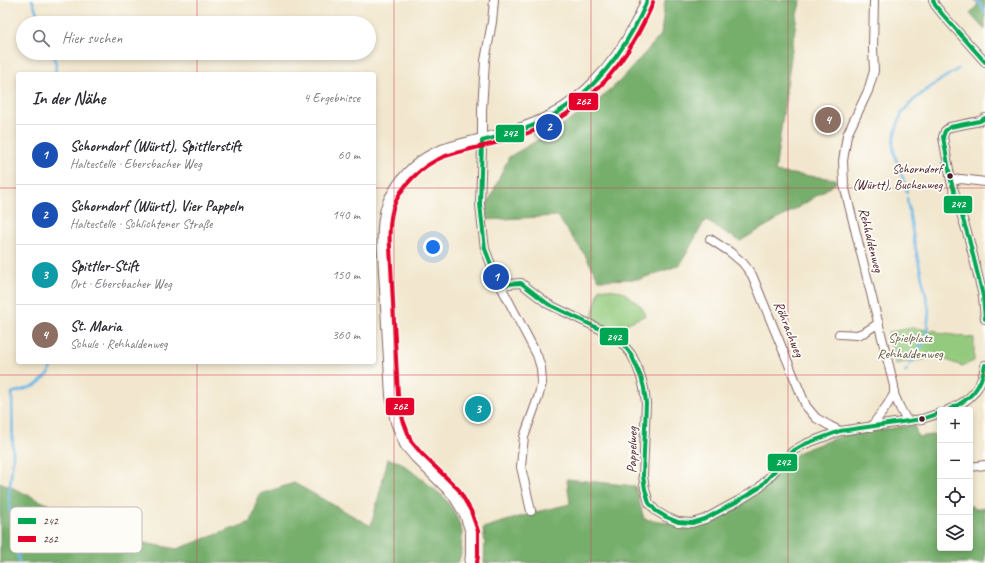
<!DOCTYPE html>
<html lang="de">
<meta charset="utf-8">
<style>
:root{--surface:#fff;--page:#f7f7f7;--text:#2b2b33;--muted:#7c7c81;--line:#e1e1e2;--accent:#ea580c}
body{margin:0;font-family:Caveat,sans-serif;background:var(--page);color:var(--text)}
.controls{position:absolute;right:12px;bottom:12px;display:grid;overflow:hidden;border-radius:4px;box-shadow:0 2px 6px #0003}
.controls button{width:36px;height:36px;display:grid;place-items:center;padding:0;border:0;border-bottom:1px solid var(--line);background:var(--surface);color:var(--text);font:20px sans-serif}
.you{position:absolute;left:433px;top:247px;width:14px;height:14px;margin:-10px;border:3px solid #fff;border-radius:50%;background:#1a73e8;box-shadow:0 0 0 6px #1a73e833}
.badge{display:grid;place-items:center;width:26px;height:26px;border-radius:50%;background:var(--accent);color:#fff;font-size:13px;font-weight:700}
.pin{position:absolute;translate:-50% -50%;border:2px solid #fff;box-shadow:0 1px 4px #0006}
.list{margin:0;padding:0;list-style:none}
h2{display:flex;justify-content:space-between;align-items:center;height:52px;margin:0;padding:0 16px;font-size:17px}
h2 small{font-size:13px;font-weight:400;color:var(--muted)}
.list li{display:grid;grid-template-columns:26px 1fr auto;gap:12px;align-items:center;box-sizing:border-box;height:60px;padding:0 16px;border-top:1px solid var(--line)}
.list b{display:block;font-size:15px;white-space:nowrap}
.list p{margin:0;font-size:13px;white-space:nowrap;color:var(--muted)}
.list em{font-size:13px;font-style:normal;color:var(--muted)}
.icon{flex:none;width:22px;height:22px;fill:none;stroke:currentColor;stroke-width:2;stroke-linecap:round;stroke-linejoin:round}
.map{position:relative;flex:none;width:985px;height:563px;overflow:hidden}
.search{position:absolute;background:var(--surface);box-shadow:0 2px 6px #0003;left:16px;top:16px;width:360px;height:44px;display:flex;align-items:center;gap:10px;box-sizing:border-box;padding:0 14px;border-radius:22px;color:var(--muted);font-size:15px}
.panel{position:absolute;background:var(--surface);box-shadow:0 2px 6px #0003;left:16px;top:72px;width:360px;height:292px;border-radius:4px}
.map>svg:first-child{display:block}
</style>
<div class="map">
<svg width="985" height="563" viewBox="0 0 985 563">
<rect width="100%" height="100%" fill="#fdfcf7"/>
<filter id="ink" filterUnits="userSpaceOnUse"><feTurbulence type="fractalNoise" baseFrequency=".025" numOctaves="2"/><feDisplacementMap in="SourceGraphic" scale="8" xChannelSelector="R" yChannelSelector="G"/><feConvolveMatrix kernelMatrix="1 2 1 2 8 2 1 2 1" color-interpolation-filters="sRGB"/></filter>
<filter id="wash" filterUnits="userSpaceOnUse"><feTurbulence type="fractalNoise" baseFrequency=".012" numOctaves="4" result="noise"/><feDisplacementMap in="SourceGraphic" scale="16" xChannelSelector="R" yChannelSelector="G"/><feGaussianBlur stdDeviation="0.9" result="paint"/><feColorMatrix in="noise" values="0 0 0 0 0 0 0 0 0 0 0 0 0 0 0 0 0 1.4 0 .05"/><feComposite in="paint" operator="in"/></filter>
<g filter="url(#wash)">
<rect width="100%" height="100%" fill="#f2e7ce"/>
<path fill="#93ca7d" stroke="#6e7454" d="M600,288L622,291L641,306L646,315L614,329L591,319Z
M912,328L937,331L939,333L974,338V361L962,366L941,358H932L895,364L888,332Z"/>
<path fill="#76ae6c" stroke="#60664c" d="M665,0H801L797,14L775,172L835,179L836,183L804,204L740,241L705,220L680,265L640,279L599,280L585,255L557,216L485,220L487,205L509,157L548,134L590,108L620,81L661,35Z
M974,0H985V30L970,14L978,4Z
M914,425L918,437L940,434V548H970V505L975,509L985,507V563H484L485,542L483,528L536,512L570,504L567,479L635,486L644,519L686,526L703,523L721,517L756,493L799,452L843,435Z
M388,459L400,462L444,497L456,515L462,532L461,554L458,563H0V482L122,539L177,549L251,522L260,494L294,483L371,526Z"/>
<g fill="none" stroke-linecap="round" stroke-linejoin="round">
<path stroke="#6fb7e7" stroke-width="2.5" d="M32,0L41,23
M977,0L981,5L985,13
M53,53L56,64L55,74
M907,193C904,177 894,160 893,145C893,140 895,135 896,130C898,125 899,120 901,115C909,100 943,78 958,69
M907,198L914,241L929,310L927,331L923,344L919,348L913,362L910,363L909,365
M905,372V371L907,370
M19,563L10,511L9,496L13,458L12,393L35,386L49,374L52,362"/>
</g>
</g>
<g filter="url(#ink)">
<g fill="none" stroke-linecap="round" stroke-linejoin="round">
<defs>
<path id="minor" d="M494,0L492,22L485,61L482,110V148L480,204L482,224L485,249L496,277L537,355L541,368L542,383L538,398L524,437L522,455L521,467L531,511
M933,0L935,5L943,15L985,62
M985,118L980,121L950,127L945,131L943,137L951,181L969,239L983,296L985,319
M951,181L961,179L985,182
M710,239L730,252L743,263L752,275L806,406L816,418L830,426L840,431
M501,287L508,284L521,283L548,304L610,334L620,341L631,354L636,364L641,377L644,388L646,403L643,476L645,489L649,503L656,511L666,517L678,522L692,523L705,519L738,501L759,488L793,451L805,444L840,431L922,419L940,413
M839,334L857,335L865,332L879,323
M894,394L900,408L907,421
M948,410C970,401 982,389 985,365
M871,427L886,407L894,394V386L844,185L843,161L847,135L868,91L874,71L873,48L874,0
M970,467L985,465"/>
<path id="secondary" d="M471,563L472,555V532L466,514L454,494L417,457L406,444L397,422L392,396L384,253C383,237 383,221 388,205C389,202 391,198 393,195C404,175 421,159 442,151C472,141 504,137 535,124C579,106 615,68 636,25C640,17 645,9 647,0"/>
</defs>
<use href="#minor" stroke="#856564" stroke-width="10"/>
<use href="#secondary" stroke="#856564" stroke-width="14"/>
<use href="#minor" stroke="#fff" stroke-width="8"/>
<use href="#secondary" stroke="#fff" stroke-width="12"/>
<defs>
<path id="bus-1" d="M647,0C644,10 639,19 634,28C613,67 583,100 543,121C524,131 502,135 482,141L480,204L485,249L496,277L501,287L508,284L521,283L548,304L610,334L620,341L631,354L641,377L644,388L646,403L643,476L645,489L649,503L656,511L666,517L678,522L692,523L705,519L738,501L759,488L793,451L805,444L840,431L922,419L940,413
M933,0L935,5L943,15L985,62
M985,118L980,121L950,127L945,131L943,137L951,181L969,239L983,296L985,319
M948,410C970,400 981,389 985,365"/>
<path id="bus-2" d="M477,563L478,555V531L471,511L459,490L421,453L411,441L403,420L398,395L390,247C389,234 390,220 393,208C400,186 423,165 443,157C453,153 464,151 475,148C496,143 516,138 536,130C582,111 616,75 639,32C644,22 650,12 653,2"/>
</defs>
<use href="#bus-1" stroke="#fdfcf7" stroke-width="7"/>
<use href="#bus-2" stroke="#fdfcf7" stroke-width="7"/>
<use href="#bus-1" stroke="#00a651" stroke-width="4"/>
<use href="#bus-2" stroke="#e4002b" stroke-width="4"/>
</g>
</g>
<path fill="none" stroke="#d1495b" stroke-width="1" stroke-opacity="0.55" d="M197,0V23M394,0V563M591,0V563M788,0V563M197,53V74M0,188H18M374,188H985M197,362V563M0,375H985"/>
<g fill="#4a1f2b" stroke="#fdfcf7" stroke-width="1.5">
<circle cx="950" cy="176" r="3.5"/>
<circle cx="922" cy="419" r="3.5"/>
</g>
<g text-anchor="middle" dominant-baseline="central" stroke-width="3.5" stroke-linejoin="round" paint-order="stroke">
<g font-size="13" fill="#4a1f2b" stroke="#fdfcf7" text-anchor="end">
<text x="942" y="169">Schorndorf<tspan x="942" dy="16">(Württ), Buchenweg</tspan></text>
</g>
<g font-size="14" fill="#4a1f2b" stroke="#fdfcf7">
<text transform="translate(871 240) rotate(76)">Rehhaldenweg</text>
<text transform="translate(789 329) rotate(68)">Röhrachweg</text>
<text transform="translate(632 450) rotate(-89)">Pappelweg</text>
</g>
<g font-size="14" fill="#645b48" stroke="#fdfcf7">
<text x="910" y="337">Spielplatz<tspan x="910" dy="16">Rehhaldenweg</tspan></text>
</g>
</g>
<rect x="10" y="507" width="132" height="46" rx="6" fill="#fdfcf7" stroke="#c7baba" stroke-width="1"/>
<rect x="18" y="518" width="18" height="6" fill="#00a651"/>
<rect x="18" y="536" width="18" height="6" fill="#e4002b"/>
<g font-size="11" fill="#4a1f2b">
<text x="43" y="525">242</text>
<text x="43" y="543">262</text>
</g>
<g stroke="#fdfcf7" stroke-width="1.5">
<rect x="568" y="92" width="31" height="19" rx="4" fill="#e4002b"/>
<rect x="495" y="124" width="30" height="19" rx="4" fill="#00a651"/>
<rect x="943" y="195" width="30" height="19" rx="4" fill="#00a651"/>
<rect x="599" y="327" width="30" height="19" rx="4" fill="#00a651"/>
<rect x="385" y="397" width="30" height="19" rx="4" fill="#e4002b"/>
<rect x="767" y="453" width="31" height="19" rx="4" fill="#00a651"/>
</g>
<g font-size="11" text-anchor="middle" font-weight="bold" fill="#fff">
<text x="583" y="105">262</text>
<text x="510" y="137">242</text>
<text x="958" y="208">242</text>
<text x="614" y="341">242</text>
<text x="400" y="410">262</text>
<text x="783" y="466">242</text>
</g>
</svg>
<div class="controls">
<button>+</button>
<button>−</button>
<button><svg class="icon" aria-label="locate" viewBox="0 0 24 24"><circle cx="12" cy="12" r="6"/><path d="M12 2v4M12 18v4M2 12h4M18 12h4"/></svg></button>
<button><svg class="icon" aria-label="layers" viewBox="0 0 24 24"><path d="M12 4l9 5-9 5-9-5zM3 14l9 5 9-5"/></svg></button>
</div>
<div class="you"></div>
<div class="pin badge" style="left:496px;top:277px;background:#1a4fb4">1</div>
<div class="pin badge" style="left:549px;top:127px;background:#1a4fb4">2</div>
<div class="pin badge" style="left:478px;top:409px;background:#0f9aa8">3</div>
<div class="pin badge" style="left:828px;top:120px;background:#8d6e63">4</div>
<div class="search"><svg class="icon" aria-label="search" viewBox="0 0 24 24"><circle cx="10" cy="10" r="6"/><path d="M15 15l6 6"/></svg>Hier suchen</div>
<section class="panel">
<h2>In der Nähe<small>4 Ergebnisse</small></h2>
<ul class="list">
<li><span class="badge" style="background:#1a4fb4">1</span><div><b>Schorndorf (Württ), Spittlerstift</b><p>Haltestelle · Ebersbacher Weg</p></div><em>60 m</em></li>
<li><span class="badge" style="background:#1a4fb4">2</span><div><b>Schorndorf (Württ), Vier Pappeln</b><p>Haltestelle · Schlichtener Straße</p></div><em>140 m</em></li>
<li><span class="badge" style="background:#0f9aa8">3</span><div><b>Spittler-Stift</b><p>Ort · Ebersbacher Weg</p></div><em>150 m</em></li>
<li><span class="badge" style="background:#8d6e63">4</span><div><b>St. Maria</b><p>Schule · Rehhaldenweg</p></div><em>360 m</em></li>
</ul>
</section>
</div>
